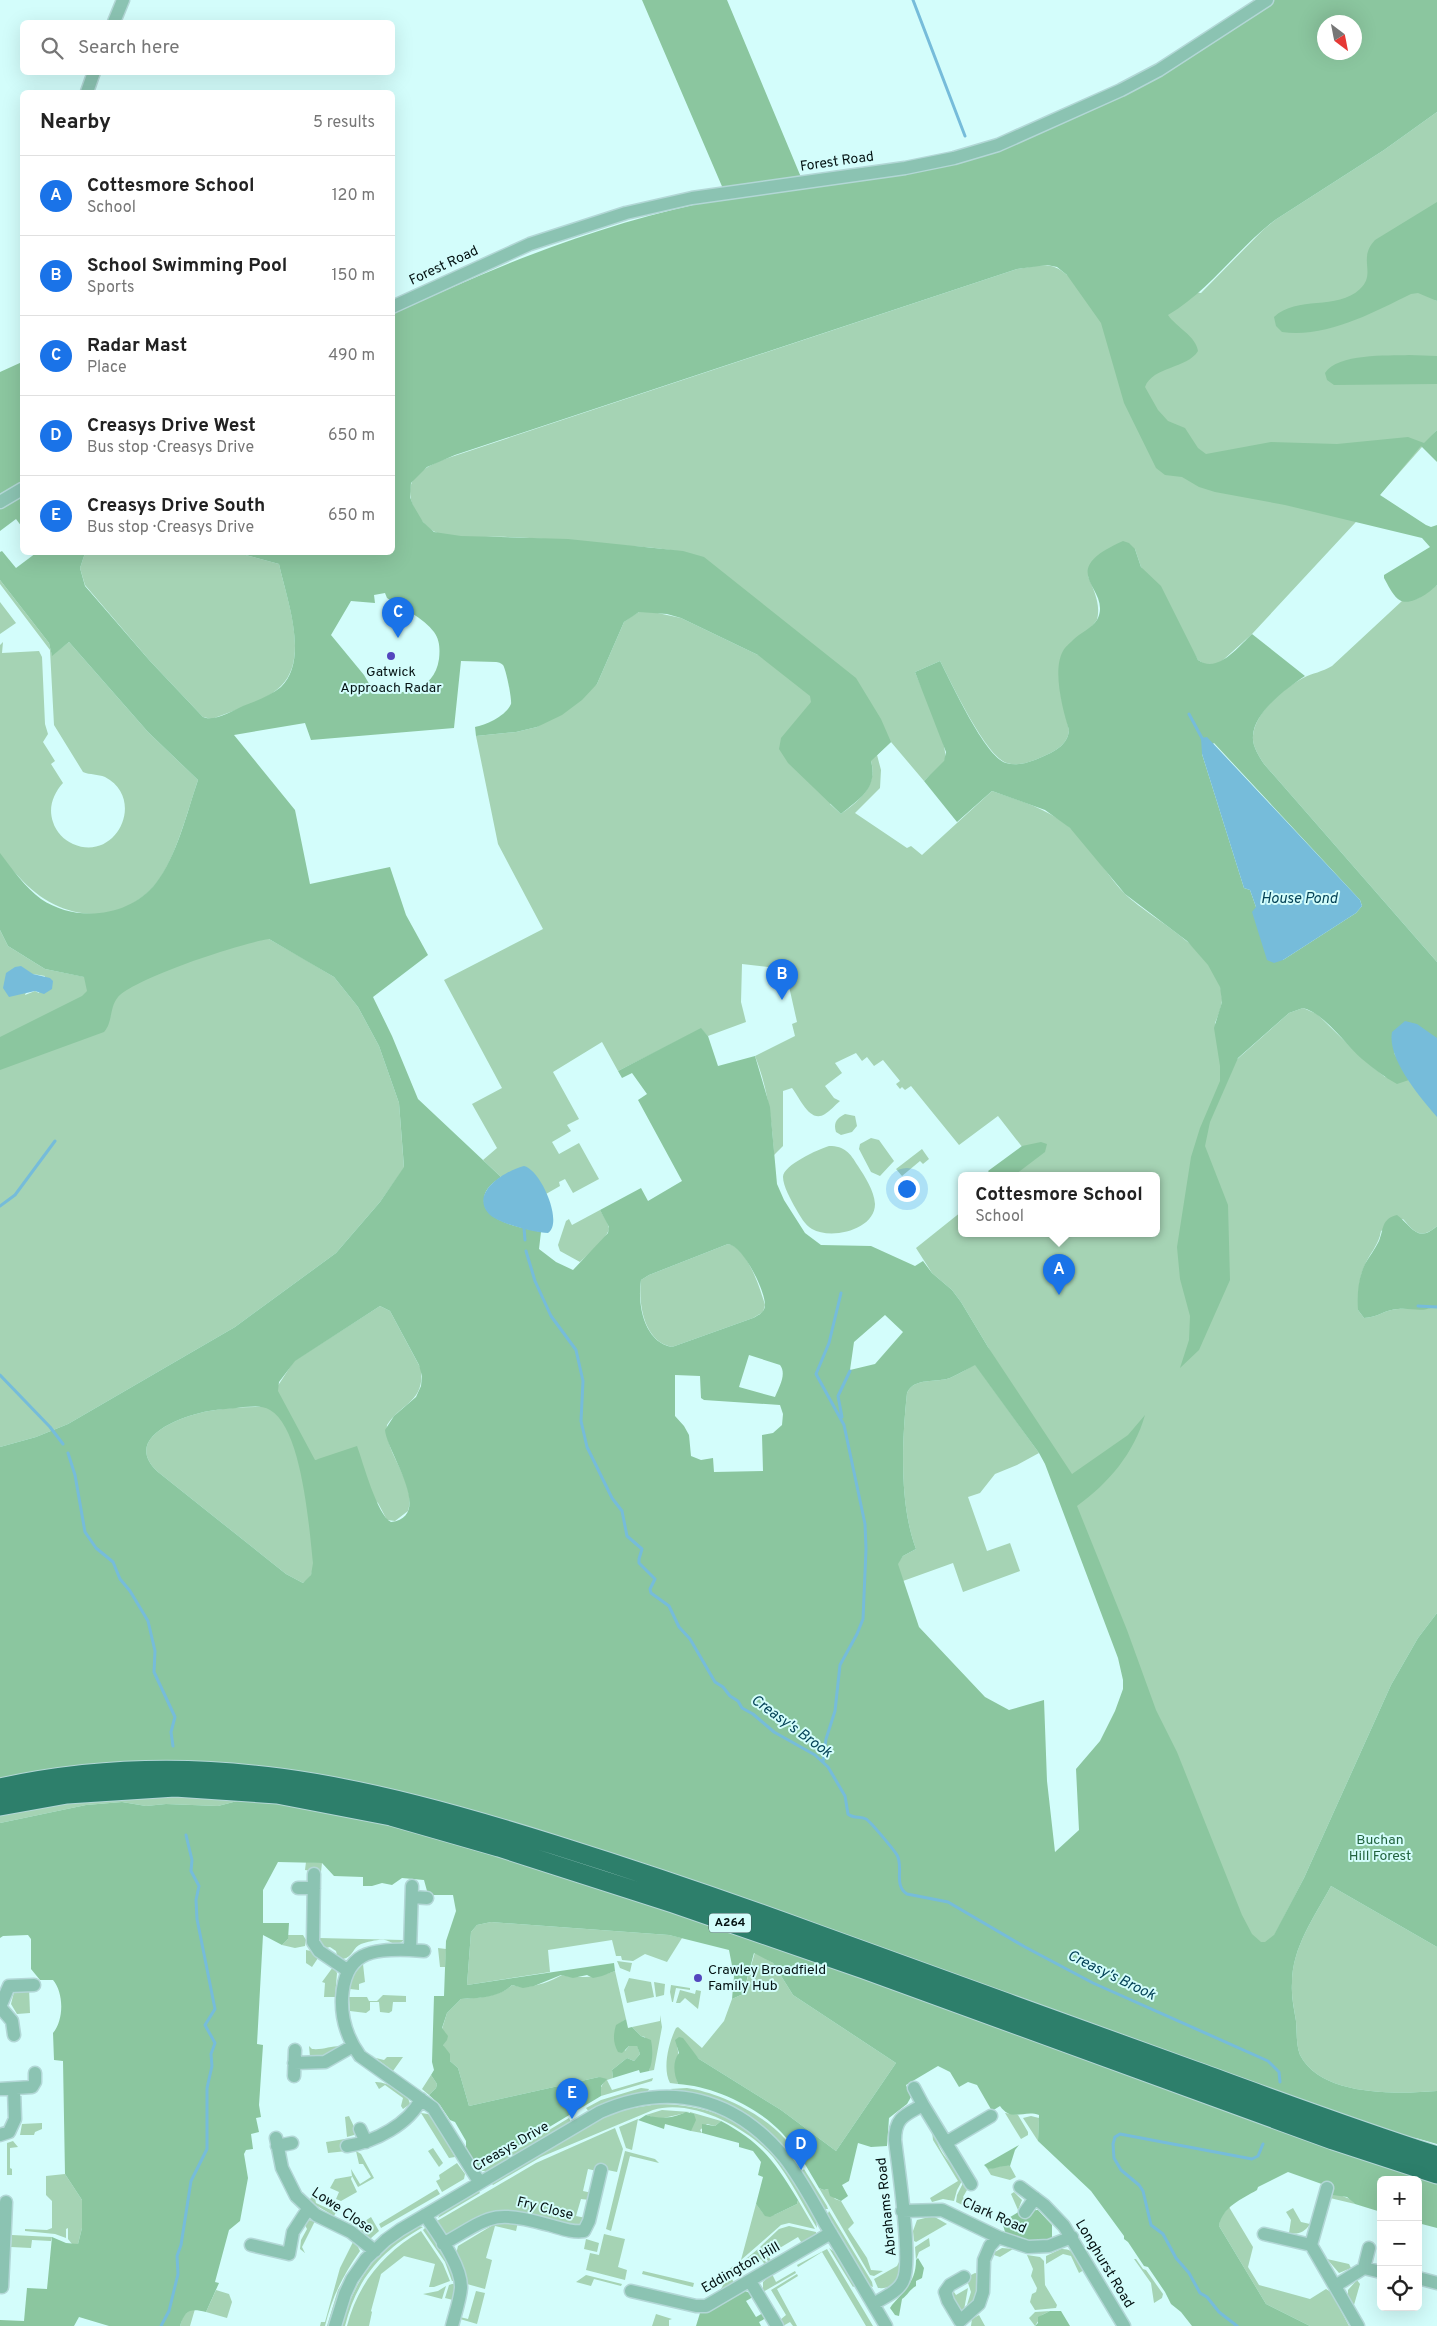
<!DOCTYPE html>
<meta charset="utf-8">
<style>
:root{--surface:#fff;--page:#f2f2f2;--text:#222;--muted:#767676;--line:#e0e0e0;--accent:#1a73e8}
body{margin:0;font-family:Overpass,sans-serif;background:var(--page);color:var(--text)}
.controls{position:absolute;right:15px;bottom:15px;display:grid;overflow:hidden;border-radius:8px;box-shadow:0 5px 20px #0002}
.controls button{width:45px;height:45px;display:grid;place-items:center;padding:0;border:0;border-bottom:1px solid var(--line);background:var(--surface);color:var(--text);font:25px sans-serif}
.compass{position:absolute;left:1317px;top:15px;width:45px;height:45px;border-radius:50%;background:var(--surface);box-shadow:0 5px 20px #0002;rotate:148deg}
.you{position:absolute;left:906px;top:1188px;width:18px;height:18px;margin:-12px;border:4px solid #fff;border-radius:50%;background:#1a73e8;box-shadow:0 0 0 8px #1a73e833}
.badge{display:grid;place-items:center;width:32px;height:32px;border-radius:50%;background:var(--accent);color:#fff;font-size:16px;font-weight:700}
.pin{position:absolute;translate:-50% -41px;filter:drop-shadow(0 1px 2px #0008)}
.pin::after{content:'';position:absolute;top:26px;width:18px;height:15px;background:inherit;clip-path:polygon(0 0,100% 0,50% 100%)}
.popup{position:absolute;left:958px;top:1172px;width:202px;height:65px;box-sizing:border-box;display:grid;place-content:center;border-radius:8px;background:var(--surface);filter:drop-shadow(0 1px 4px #0005);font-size:16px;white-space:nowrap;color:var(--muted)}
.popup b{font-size:19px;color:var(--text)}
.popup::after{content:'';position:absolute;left:50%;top:100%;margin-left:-10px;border:10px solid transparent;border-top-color:var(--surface)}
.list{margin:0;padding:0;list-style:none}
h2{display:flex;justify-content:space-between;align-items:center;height:65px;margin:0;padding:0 20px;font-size:21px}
h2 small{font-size:16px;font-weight:400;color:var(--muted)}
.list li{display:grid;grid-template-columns:32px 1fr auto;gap:15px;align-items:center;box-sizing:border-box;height:80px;padding:0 20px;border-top:1px solid var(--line)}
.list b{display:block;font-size:19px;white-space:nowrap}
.list p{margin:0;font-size:16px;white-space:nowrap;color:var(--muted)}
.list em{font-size:16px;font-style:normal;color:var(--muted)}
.icon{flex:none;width:28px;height:28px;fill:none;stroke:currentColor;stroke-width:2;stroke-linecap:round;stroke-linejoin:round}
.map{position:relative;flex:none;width:1437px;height:2326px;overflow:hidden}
.search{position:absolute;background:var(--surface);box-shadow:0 5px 20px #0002;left:20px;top:20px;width:375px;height:55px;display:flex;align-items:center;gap:12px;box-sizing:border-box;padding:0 18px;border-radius:8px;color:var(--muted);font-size:19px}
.panel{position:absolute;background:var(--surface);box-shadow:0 5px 20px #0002;left:20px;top:90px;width:375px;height:465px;border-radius:8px}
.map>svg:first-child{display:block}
</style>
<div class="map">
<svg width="1437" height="2326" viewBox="0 0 1437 2326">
<rect width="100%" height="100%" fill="#d3fdfb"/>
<path fill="#a5d3b4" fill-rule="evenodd" d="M1437,112V295L1435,300L1437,301V430L1355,523L1252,634L1222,661L1212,666L1206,665L1198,660L1141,567L1135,549L1088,576C1094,591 1101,604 1097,620L1059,666L1061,696L1069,730C1068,744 1056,751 1044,756C1033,761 1019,767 1007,763C986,757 951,682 940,661L915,672C921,688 952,748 944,762C939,769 930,775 924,781L891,742L877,755L881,770L880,788L855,813L907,848L911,846L922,855L992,791C1026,803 1056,811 1081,838C1097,856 1109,878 1126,895C1155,922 1224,953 1222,1001C1221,1008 1218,1016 1215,1023L1234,1062L1289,1013L1303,1008L1317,1014L1362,1058L1385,1077L1409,1080L1394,1053L1437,1039V1226C1421,1240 1415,1233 1403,1219L1381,1231C1379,1245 1369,1254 1364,1267C1358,1280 1359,1295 1358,1310L1364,1318C1377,1318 1386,1309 1398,1309C1411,1308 1424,1311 1437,1306V1613L1418,1638L1391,1685L1304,1878L1271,1942L1247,1960L1098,1570L988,1347L961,1302L952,1290L932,1273L916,1248L961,1212L962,1234H1156V1176H1006L1030,1157L998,1116L959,1145L911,1086L905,1090L902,1087L900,1089L896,1084L900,1081L883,1060L874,1066L867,1057L862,1061L856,1053L835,1063L842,1073L825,1086L834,1098L840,1101C835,1105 830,1111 825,1114C810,1124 800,1098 792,1088L783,1091V1146L774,1155C772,1121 768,1089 755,1056L795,1036L792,1024L797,1022L786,973L770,976L768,967L742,964L741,1002L746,1022L708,1036L701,1029L618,1071L602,1042L553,1072L579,1119L567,1125L571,1131L552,1142L559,1154L579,1143L599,1179L573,1193L565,1179L559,1182L560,1186L546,1194L501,1177L483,1160L497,1148L472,1104L502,1088L444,980L543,929L498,844L476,736L516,732L537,727L597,684L624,622L632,616L639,612H653L681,618L758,655L704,558C674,548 644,547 614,545C578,542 543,538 508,537C486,536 461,540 440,534C422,529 404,500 412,482C417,472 429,466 439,461L1017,269C1038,266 1050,260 1067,275L1201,293L1263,230L1275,220L1384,150ZM871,761C878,786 859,801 841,814L830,804Z
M85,553H238L279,564C286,597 310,658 281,686C264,703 234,710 212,719L203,717L150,661L85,585L80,568Z
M0,580L49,643L52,655L69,642L148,732L198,780C188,809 175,862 155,885C115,930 56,919 19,877C13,871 3,862 0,854C0,846 0,815 0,804C0,751 0,698 0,645L3,642L2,653L39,651L42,657L45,724L48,734L43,742L55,761L51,764L63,783C53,794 48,808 53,822C56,832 64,840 73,844C116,863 147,799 105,777C98,774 90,775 83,772L54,725L50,650L0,584Z
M1437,585V962L1264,764C1259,756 1252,746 1253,736C1255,712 1284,688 1303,678C1313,673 1322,672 1332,666L1402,601L1417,599Z
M0,602L16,623L0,634Z
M0,930L8,946L45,969L85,977L228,938L269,939L304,959L334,977L358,1007L379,1046L399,1103L404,1168L380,1202L336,1253L235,1327L68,1424L36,1437L0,1447ZM33,974L45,976L39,993L35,991L25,995Z
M845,1114L855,1116L857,1126L852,1132L841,1135L836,1132C833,1123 837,1118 845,1114Z
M871,1138L879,1140L894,1161L880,1176L871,1172L859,1149L860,1144Z
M829,1146C845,1146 850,1153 858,1166C865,1177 874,1190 875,1204C875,1230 831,1240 812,1229C805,1225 800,1216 796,1209C791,1200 783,1186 783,1177C783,1165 819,1149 829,1146Z
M922,1149L929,1159L923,1164L920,1161L902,1176L896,1169Z
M600,1210C603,1215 608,1223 609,1228C609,1237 586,1256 580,1262L560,1251L558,1245L566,1221L569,1219L572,1225Z
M728,1244C747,1247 760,1288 765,1305L763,1312L753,1318L672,1347C644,1342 638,1304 641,1280L649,1275Z
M380,1306L390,1311L421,1369C425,1402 401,1403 387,1425C384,1455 417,1481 408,1511L395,1521L387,1520L378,1503L323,1459L315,1460L313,1569L310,1578L303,1583L286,1574L158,1472C121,1438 181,1416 209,1411C227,1408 246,1407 264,1407L294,1361Z
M975,1364L1039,1453L1017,1465L995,1474L980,1493L968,1497L987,1551L1010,1543L1020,1571L963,1592L953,1563L903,1581L897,1564L903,1556L916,1549C899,1504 902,1440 907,1393C914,1377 937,1383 950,1378C959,1374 967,1369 975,1364Z
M187,1795L245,1799L218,1806L166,1804L146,1806L122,1802L86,1805L0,1823V1814L87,1799Z
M306,1862L322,1863L321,1872L305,1870Z
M1331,1886L1437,1947V2091C1398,2094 1321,2097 1300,2055C1296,2045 1297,2032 1296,2021C1294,2008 1291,1996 1292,1983C1292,1947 1315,1916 1331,1886Z
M491,1922L669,1935L682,1938L667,1962L645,1954L633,1961L622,1960L621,1956H616L612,1940L548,1950L550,1972L467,1985L471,1932L477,1925Z
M288,1935H303L306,1940L305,1946L295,1948L282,1945L288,1939Z
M319,1938L403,1940V1941C395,1947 393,1942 385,1940C378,1939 368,1942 361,1944C353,1947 353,1957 343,1959L337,1955L336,1951L330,1947L326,1948L321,1943Z
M438,1948L446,1949L445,1967H440Z
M306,1950L311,1951L318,1958L312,1967L306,1963Z
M755,1952L773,1963L793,1995L896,2063L836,2151L781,2110L699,2059L690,2049L677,2046C681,2059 673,2071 678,2084L670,2083C662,2068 669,2042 676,2028L678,2027L702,2048L724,2021L732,1999L743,1994Z
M617,1961L632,1963L630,1972L620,1968Z
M363,1964L365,1982L359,1984V1990L350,1989L351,1977Z
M333,1967L337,1973L335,1997H324L325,1983L322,1982Z
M615,1971L626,2019L616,2026L625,2051L629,2046L637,2045L640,2054L634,2061L627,2058L612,2070L613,2078L607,2080L612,2090L653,2078L652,2081L601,2096L600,2089L604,2082L599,2077L469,2106L458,2068L450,2061L443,2045L442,2029L447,2013L461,1999C478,1998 500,1997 512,1985C529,1990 547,1983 562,1975C577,1979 601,1977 615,1971Z
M629,1978L651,1982L654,1997L627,2003L624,1990Z
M654,1982L665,1984L664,1995L656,1997Z
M671,1985L690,1988V1990L676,1988L673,2002H672L670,1992Z
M29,1988L30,2013L17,2014L11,2004L14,1992Z
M680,1990L695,1994L696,1990L701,1991L698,2009L685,1998L680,2003H676Z
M383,1995L406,1996V2002H393L392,2011L389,2013L380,2012L379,2002H370V2010L366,2013L350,2011L349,1997H367L369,2001H377Z
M660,2015L662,2027L654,2070L649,2071L650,2067L645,2037L641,2036L632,2027L660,2021Z
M309,2046L312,2049C323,2050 330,2046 341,2046L326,2056L310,2057Z
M369,2053L376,2058L384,2060L387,2057H403L393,2071Z
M431,2075L437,2084L436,2088L429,2095L422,2089Z
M375,2082C386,2081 409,2093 410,2104L403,2109L401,2106L403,2098L385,2085L379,2089Z
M641,2088L649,2089L648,2091L610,2101L589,2112L586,2108L601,2100Z
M687,2088C724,2093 786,2124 799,2161L796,2163C774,2134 743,2108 708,2096C696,2092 682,2094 670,2089Z
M658,2104C729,2105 762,2133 799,2191C806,2202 817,2215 817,2228C803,2205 790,2178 773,2157C748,2128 692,2098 653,2110L541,2157L493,2185L491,2183L605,2116L626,2109Z
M662,2110L690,2112L721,2121L715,2126L707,2124L700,2130L702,2133L691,2131L690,2112L659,2119L646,2115Z
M421,2113L428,2114L435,2122L455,2157L449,2158Z
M1005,2113L1018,2115L1028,2132V2135L1021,2139Z
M349,2116L356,2131L354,2135L347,2137L345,2117Z
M1031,2116L1039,2118L1038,2141L1023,2118Z
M569,2118L571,2122L488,2171H481Z
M638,2119L632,2150L626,2148L619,2127Z
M42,2123V2129L35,2132L34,2135H20L22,2124Z
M615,2128L623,2149L617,2172L598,2168L597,2171L588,2169L583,2191L592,2193L590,2200L581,2199L576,2216L586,2218L584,2224L578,2226L520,2212L449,2235C443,2233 438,2228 437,2221L536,2163Z
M932,2131L936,2133C935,2144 947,2163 957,2168L962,2181L957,2190L954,2201L943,2199L932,2202L930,2198L958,2181L933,2140Z
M345,2139L347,2151L328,2153L326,2142Z
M13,2141L18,2147L10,2148V2168L12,2169V2175H7V2143Z
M433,2148L443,2163L439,2167L428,2151Z
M356,2151L361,2154L374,2178L358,2187L352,2176L351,2179L357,2192L341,2201L336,2199L339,2192L330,2188L335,2179L352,2176L351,2169L360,2184L371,2177L363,2164H359Z
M625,2151L655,2159L659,2163L630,2156L611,2231L606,2229Z
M457,2163L465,2174L464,2179L442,2192L436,2181L440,2179L439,2175Z
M1006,2165L1010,2166L1016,2177L1010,2180L991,2175L986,2167L988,2169Z
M804,2169L827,2206L828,2209H823L801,2172Z
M65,2174L82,2200V2228L78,2244H72L68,2239V2228L66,2229V2238L55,2234L25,2231V2229L47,2230L52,2228V2201L46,2195V2176Z
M963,2183L967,2190L963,2197L971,2209L956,2202L957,2195Z
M819,2188L824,2190L828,2189L835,2199L841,2201L854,2223L848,2229L867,2258L871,2270L883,2271L874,2276L870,2275Z
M437,2189L440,2194L381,2228L379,2224Z
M478,2190L480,2193L438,2218L441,2212Z
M1014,2192L1022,2200L1018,2210L1011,2194Z
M1332,2192L1350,2199L1355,2204L1330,2198Z
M314,2193L316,2203L331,2210L334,2204L339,2206L334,2216L309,2201Z
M798,2200L815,2229L789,2223L781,2225L741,2260L756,2204L763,2213L774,2215L797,2204Z
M1229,2207L1253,2247L1248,2267L1259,2285L1310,2299L1326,2289L1331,2292L1349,2326H1310L1266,2304L1219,2226L1220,2218Z
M1293,2208L1301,2222L1310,2224C1305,2232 1298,2235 1289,2233L1291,2220L1286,2212Z
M829,2211L872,2282L873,2287L868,2285L827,2216Z
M933,2216L947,2224L916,2242L914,2241L913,2231L917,2220Z
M371,2217L379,2231L370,2239L356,2227Z
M308,2220L315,2221L302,2247L305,2253L300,2249L301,2240L307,2229L304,2223Z
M498,2222H518L516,2231L495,2226L486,2258L492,2260L485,2289L467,2284L456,2254L458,2246Z
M418,2226L423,2227C381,2251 357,2278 345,2326H341C356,2277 375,2252 418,2226Z
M789,2226L816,2232V2234L803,2245L798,2237L768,2255L772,2263H769L760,2247L779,2229Z
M425,2228L428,2229L449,2261L456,2281H452L445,2262L423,2230Z
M421,2231L443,2264L450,2281L434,2287H429L435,2264L404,2256L381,2274L371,2311L372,2312L369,2326H347C358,2283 384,2253 421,2231Z
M604,2234L625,2239L618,2267L627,2270L625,2280L586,2270L590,2253L599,2255Z
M12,2235L52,2237L51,2241L32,2240L31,2248L11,2247Z
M929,2238L930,2246L919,2252L916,2260L915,2247Z
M586,2239L599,2243L597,2252L584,2249Z
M353,2242L357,2245L360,2251C343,2275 332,2297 325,2326H320L321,2322H325L340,2268Z
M829,2248L836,2253L856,2285L853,2287Z
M1002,2248L1013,2249L1000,2257L994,2255L995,2252Z
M758,2249L767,2264L766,2266L761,2259L731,2277L735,2285L718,2292C727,2285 722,2274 733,2266L736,2267Z
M827,2249L873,2326H866L822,2252L798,2267L797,2265Z
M1061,2249C1075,2248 1078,2260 1084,2270L1079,2273L1071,2256L1063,2254L1046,2264V2256Z
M363,2252L330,2326H327L338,2290Z
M1027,2255L1040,2257L1044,2261L1045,2285L1057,2305L1056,2308L1035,2310L1030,2302L1032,2294L1036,2292L1037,2288L1031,2276L1033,2269Z
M901,2258C901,2273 898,2290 878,2288L874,2279L897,2266Z
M1134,2259H1136L1143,2269L1146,2270L1163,2294L1162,2298L1154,2303L1151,2283Z
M1327,2259L1349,2264L1351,2268L1339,2273Z
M643,2271L694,2283L693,2287L642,2274Z
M795,2271L796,2273L763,2292V2282L772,2274L776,2282Z
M975,2273L979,2274L978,2298L966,2308L971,2292L967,2280L969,2276Z
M797,2274L798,2276L777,2289L797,2326H793L790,2322L783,2326L780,2320L786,2315L771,2290Z
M586,2275L622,2284L621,2286L594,2279L591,2286L576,2282Z
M1357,2280L1360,2284L1354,2305L1348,2297V2290Z
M452,2284H457L453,2300L445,2298L449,2285Z
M446,2286L442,2299L423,2294L438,2291Z
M968,2288L964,2310L961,2312L952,2300V2289L956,2295Z
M216,2290L229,2294L232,2302L227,2318L206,2312Z
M476,2291L485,2293L477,2324L460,2319V2317L468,2319Z
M191,2309H195L190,2326H180L183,2316Z
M1050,2311L1042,2315L1035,2326L1029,2318L1035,2312Z
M656,2314L672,2319L669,2320V2326H652Z
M979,2315L985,2326H971L972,2319Z"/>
<path fill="#8bc69f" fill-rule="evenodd" d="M642,0H727L803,182L954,158L1121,90L1267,0H1437V112L1384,150L1275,220C1237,249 1210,290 1168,315C1177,328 1196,336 1198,351C1187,369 1153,366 1145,387L1158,410L1168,421L1185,428L1198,448L1206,454L1271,442L1337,444L1408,437L1424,443L1437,430V462L1421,446L1380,495L1426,525L1431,527L1437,525V585C1429,593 1409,608 1398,599C1392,594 1388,585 1384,578V575L1430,547L1422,538L1285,505L1215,492L1199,487L1182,477L1165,475L1156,468L1124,403L1101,323L1067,275L1057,267L1047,265L1017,269L455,455L427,467L411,483L410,497L413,505L423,522L434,532L461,536L568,539L683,551L704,557L856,678L881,719L891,742L871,761C878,789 860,798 841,814L788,763L779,749L781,738L811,702L810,696L758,655L681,618L667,614L639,612L624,622L597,684L582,700L562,715L537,727L516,732L476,736L475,727C486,725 506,716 511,704C512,699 506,669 503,665C501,663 498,662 496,662L461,661L454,728L311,740L305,723L234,735L295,810L310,884L390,867L406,915L428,955L373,997L392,1036L418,1099L501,1177C492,1183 483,1190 484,1202C486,1223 525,1228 541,1232L539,1249L556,1262L573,1270L608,1233L609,1227L600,1210L641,1188L648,1201L682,1181L638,1100L647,1094L632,1073L622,1078L618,1071L701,1028L708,1036L718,1066L755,1056L770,1107L777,1184L784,1200L805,1233L821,1245L871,1246L915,1266L923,1261L932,1273L952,1290L961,1302L988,1347L1072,1474L1128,1435L1145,1415C1134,1453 1109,1483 1077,1506L1127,1630L1156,1710L1177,1752L1242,1915L1252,1934L1261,1942H1265L1274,1935L1304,1878L1391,1685L1418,1638L1437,1613V1947L1331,1886C1315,1916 1292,1947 1292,1983C1291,1996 1294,2009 1296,2021C1297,2032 1296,2045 1300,2055C1321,2097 1398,2094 1437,2091V2144L1416,2138L1396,2136L497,1820L0,1781V1447L36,1437L68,1424L235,1327L336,1253L380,1202L404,1167L399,1103L379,1046L358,1007L334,977L269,939C241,943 135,978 118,997C109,1008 113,1022 104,1032L0,1070V1037L82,996L87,991L84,977L45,969L8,946L0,930V853C12,869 25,887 41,899C76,923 130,917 156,883C177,856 187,812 198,780L148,732L69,642L52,656L49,643L0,580V552L2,551L16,568L36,553H85L80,568L85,586L150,661L203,717C214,722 232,711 243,706C256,701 270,696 281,687C310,659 286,597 279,564L238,553L392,552L393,314C503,263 606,221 727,198ZM1324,22H1354V52H1324ZM385,593L387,598C402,608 424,618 434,632C440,640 440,650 439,659C434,693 402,693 375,694L364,675L331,635L351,601L375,603L374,595ZM728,1244C743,1246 765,1290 765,1305C765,1312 759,1315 753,1318L672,1347C644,1342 637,1304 641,1280L649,1275ZM380,1306L390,1311L419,1365L422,1376L421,1386L416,1397L394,1416L385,1430C387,1453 435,1516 391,1522C377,1515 363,1462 357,1446L315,1460L278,1391L279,1382L295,1361ZM885,1315L903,1332L875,1364L850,1370L854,1342ZM749,1355L780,1365C787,1374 779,1387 775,1397L739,1387ZM975,1365L1039,1453L1045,1464L1118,1658L1123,1680V1689L1115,1711L1100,1741L1076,1769L1079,1830L1055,1852L1047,1781L1044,1700L1009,1710L985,1697L919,1627L898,1564L903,1556L916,1549C899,1504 902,1440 907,1393C914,1377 937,1383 950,1378C959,1374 967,1369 975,1365ZM675,1375L700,1376L701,1398L704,1400L780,1405L783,1414L782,1425L773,1433L762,1435L763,1471L714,1472L713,1458L701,1460L691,1456L689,1435L684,1426L675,1416ZM243,1407C252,1407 262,1405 270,1410C302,1428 309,1527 313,1563L311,1575L303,1583L286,1574L158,1472C121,1438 181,1416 209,1411C220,1409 232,1409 243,1407Z
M1437,202V301L1418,293L1411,294C1372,313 1327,338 1282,332L1276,326L1274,317C1297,295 1337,311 1360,289C1377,273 1357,259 1375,240Z
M1409,355L1437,356V384L1334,385L1327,380L1325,373C1338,353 1387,356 1409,355Z
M22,362V527L16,519L0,531V372Z
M1123,541L1129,543L1135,549L1141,567L1161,586L1198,660C1218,674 1238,647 1252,634L1305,676C1287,688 1254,712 1253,736C1252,746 1259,756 1264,764L1437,962V1039L1394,1053L1409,1080L1397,1084C1384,1077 1373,1068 1362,1059C1345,1044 1324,1013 1303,1008L1289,1013L1238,1058L1210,1122L1205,1146L1228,1205L1230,1280L1199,1350L1180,1368L1189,1340L1190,1316L1180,1279L1177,1247L1191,1157L1200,1128L1220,1081V1066L1214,1028L1222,1002L1220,987L1208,965L1187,941L1125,894L1070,828L1045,810L992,791L957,822L924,781L944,761L946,752L915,672L940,661C951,682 985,757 1006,763C1019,767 1033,761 1044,756C1056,751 1068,744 1069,730C1063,711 1052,670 1063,651C1065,647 1070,643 1073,640C1080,633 1092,628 1097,620C1114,588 1051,573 1123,541ZM1214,743L1360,900L1362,906L1356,913L1283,960L1256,907L1250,890L1244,888L1202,754Z
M1041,1142L1047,1144L1045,1152L1016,1174L1012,1176H992L988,1171L1022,1146Z
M1397,1215C1412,1226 1417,1244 1437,1226V1306C1419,1313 1415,1308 1398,1309C1386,1309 1377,1318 1364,1318L1358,1310C1357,1295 1358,1278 1365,1264C1369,1257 1375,1249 1379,1241C1384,1229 1381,1219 1397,1215Z
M245,1799C414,1818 575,1880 736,1934C971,2013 1204,2097 1437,2182V2228L1418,2223V2180H1381V2212L1355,2204L1347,2197L1333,2195V2188L1288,2172L1258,2187L1257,2190C1242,2199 1222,2207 1219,2226L1266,2304L1310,2326H1192L1181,2312L1171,2304L1165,2292L1148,2267L1144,2266L1128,2242L1124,2239V2236L1091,2191L1038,2141L1039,2115C1024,2109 1012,2123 1000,2106L992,2111L977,2085L968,2082L959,2087L950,2072L938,2066L906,2085L911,2097L907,2104L889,2118L887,2146L871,2147L858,2143L849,2181L842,2185L848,2196L841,2201L830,2196L828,2189L824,2190L819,2188C808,2169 797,2149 782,2133C758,2107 713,2086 678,2084C674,2074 672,2062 679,2053L675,2040L679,2037L683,2038L699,2059L781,2110L836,2151L896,2063L793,1995L773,1963L754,1953L743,1994L732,1999L734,1976L729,1950L669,1935L491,1922L477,1925L471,1932L467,1985L614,1963L615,1971L602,1976L593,1978L587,1975L573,1978L561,1975L534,1986L523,1988L512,1985C499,1998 479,1998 461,1999L447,2013L442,2028L448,2036L447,2040L443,2045L450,2054V2061L458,2068L469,2106L599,2077L607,2079L601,2086V2096L479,2169L466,2148V2141L455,2122L450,2120L440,2105L429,2095L436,2088L437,2084L431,2075L434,2070L432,2062L434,1996H444L446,1941L456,1911L453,1895H433L427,1891L424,1880L402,1878L392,1885L382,1883L372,1886H363V1877L334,1876L322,1863L278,1862L263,1890V1923H289L288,1939L282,1945L263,1935L257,2044L263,2045L259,2105L261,2117L256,2118L259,2132L251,2134L253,2149L246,2150L244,2154L248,2178L240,2221L229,2230L215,2282L219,2283L206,2312C190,2308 185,2310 180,2326H109L79,2317L74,2326H0V2320L24,2321L27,2288L47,2289L52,2237L66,2243L78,2244L82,2228V2200L65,2174L63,2061L54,2060L53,2033C64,2020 64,1993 53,1980H40L31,1969V1939L28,1935L3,1936L0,1938V1823L86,1805L122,1802L146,1806L166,1804L218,1806Z
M626,2019L628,2028L632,2027L641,2036L651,2040C653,2050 653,2061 649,2071L640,2073L639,2070L613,2078L612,2070L627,2058L634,2061L640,2054L637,2046H629L622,2053L618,2052C613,2043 613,2035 616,2025Z
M686,2112L694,2114L696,2120L691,2131L665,2124L664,2129L638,2120L646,2115C661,2119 671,2119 686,2112Z
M721,2121C762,2143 774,2161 798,2200L797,2204L770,2217L765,2216L756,2204L763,2177L758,2175L761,2162L753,2151L739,2147V2143L702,2133V2124L715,2126Z
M1019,2145L1015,2150L1010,2166C1002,2165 996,2169 988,2169L984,2165Z
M1038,2210L1052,2225V2237L1048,2241H1031L1006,2235L1002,2222L1020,2211Z
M918,2258L924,2268L922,2278L916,2281V2286C909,2290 908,2295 902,2299L899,2316L895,2315L890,2308L892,2305C905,2290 916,2281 916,2260Z
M745,2291L750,2293L753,2297L746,2301L756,2317L763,2313L766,2318L759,2322L761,2326H696L700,2313L710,2311Z
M1050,2311H1061L1070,2326H1035L1038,2323V2317Z"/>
<path fill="#76bcda" d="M1207,737L1360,900L1362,906L1356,913L1283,960L1274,963L1267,960L1252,912L1256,907L1250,890L1244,888L1202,754L1201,738Z
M21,966L33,974L50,978L53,981L52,989L44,994L35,991L9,997L3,988L6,973L15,967Z
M1405,1021L1417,1024L1437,1038V1117C1420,1097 1387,1059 1392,1032Z
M524,1166C540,1169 564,1222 548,1233C536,1233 497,1223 489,1214C469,1192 507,1170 524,1166Z"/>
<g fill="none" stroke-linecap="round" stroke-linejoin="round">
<path stroke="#76bcda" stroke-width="3" d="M913,0L965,136
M1189,714L1203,740
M0,1206L15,1195L55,1141
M524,1228L525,1240
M526,1251L535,1281L551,1316L576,1350L583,1381L581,1421L587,1447L612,1498L622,1511L627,1536L642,1549L639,1559V1563L655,1579L650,1589L651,1593L669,1606L679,1627L690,1639L715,1682L723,1687L730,1696L738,1701L742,1708L753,1714L774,1732L815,1755L828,1767L845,1796L848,1814C854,1819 860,1816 866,1819C870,1821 894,1850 897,1855C904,1867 893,1885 907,1894L948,1902L1025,1947L1093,1983L1268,2061L1279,2072L1280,2082
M1418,1306L1437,1307
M0,1375L50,1427L63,1444
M842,1417L838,1396L850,1371
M68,1453L75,1475L85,1532L96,1548L113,1562L120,1579L130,1591L148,1621L155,1651L154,1672L175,1717L171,1732L173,1746
M823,1762L826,1739L835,1711L840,1665L857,1634L863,1619L866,1549L865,1524L844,1425L816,1374L829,1343L841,1293
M161,2326L169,2311L178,2274L177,2256L181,2245L191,2181L207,2149V2088L212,2066L211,2054L215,2043L205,2025L215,2009L197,1919L196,1900L199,1886L191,1871L192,1860L186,1835
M1237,2326L1219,2312L1207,2297L1200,2293L1189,2273L1176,2258L1163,2234L1151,2225L1143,2191L1139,2185L1121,2170L1114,2158L1113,2144L1115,2137L1120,2134L1252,2159L1258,2156L1263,2144"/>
<defs>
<path id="minor" d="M114,22L123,0
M87,92L94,72
M392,307L530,244L626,213L692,198L905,168L954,158L998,145L1121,90L1159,70L1267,0
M0,502L22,489
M314,1874L313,1942L319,1951L347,1970
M412,1886L410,1950C370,1949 345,1952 342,1998C341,2020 347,2038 360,2056L433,2108L480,2183
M298,1888H314
M412,1897L427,1898
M410,1950L424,1951
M0,2007L9,1986L34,1985
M0,2007L12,2021L14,2035
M294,2063L325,2062L353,2046
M294,2076L295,2050
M914,2088L923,2105
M0,2089L32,2087L35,2082V2073
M360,2129L366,2142
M0,2135L9,2132L15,2119L14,2089
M276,2138L282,2168L296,2196L316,2215L351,2232L375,2251
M947,2142L991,2116
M277,2146L292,2143
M347,2146C375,2142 409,2124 421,2099
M1020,2187L1044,2205L1064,2226L1124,2326
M1327,2188L1311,2245L1358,2326
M902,2211L942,2210L998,2237L1028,2247L1049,2246L1072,2237
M1025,2212L1035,2198
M425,2215C437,2233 462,2266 461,2288C460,2300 455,2314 452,2326
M0,2224L5,2225L2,2287
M5,2225L6,2202
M1264,2234L1311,2245
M443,2244C489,2218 492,2209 545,2224C558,2227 571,2233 584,2231L589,2221L601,2170
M251,2245L289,2254L293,2232L308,2209
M1364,2268L1369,2248
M964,2277L950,2285L945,2292L948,2301L960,2321L979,2304L983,2292L984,2260L990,2246L998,2237
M1418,2278L1437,2283
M750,2281L777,2326
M1335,2286L1364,2268L1381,2272
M631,2291L696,2306H706L831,2233
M873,2304C883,2298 898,2292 903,2281C913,2262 898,2167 895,2140C895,2117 905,2115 923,2105L971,2184
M335,2326L345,2294L352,2279L366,2259L386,2240L400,2230L600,2112C670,2081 735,2098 784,2157C800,2177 813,2202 826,2225C846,2258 866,2292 886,2326"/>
<path id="highway" d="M0,1788C198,1745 367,1786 555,1845C644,1873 732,1903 819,1935C944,1980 1070,2026 1195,2071C1275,2100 1355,2130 1437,2156
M0,1806L67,1794L175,1787L277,1794L391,1816L499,1847L673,1903L864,1969L1333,2140L1437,2174"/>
</defs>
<use href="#minor" stroke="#b2d7d6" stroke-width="15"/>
<use href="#highway" stroke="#b2d7d6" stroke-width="21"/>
<use href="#minor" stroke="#8bc3b2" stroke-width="12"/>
<use href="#highway" stroke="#2d7f6b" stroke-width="19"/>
</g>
<g fill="#5346be" stroke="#d3fdfb" stroke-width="2">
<circle cx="391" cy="656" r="5"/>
<circle cx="698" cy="1978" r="5"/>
</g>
<g text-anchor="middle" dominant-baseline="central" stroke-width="4" stroke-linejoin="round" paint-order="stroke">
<rect fill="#d3fdfb" stroke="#425858" stroke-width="1" x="709" y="1913.5" width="42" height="19" rx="4"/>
<g font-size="12" font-weight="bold" fill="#041212">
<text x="730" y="1923">A264</text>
</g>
<g font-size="14" fill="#041212" stroke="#d3fdfb">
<text transform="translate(837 162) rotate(-8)">Forest Road</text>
<text transform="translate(444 266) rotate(-25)">Forest Road</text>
<text transform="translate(511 2147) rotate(-30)">Creasys Drive</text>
<text transform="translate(887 2207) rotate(-96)">Abrahams Road</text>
<text transform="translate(545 2209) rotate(14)">Fry Close</text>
<text transform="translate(342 2211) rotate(34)">Lowe Close</text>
<text transform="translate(994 2216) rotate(24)">Clark Road</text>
<text transform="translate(1104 2264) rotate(59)">Longhurst Road</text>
<text transform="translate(741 2268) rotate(-30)">Eddington Hill</text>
</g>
<g font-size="14" fill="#041212" stroke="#d3fdfb">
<text x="391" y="672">Gatwick<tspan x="391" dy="16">Approach Radar</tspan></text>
<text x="708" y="1970" text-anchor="start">Crawley Broadfield<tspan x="708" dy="16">Family Hub</tspan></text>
</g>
<g font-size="14" fill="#23643f" stroke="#d3fdfb">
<text x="1380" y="1840">Buchan<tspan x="1380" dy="16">Hill Forest</tspan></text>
</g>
<g font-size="15" font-style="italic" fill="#054358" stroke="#d3fdfb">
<text x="1299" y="899">House Pond</text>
<text transform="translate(791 1727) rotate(36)">Creasy's Brook</text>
<text transform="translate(1111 1976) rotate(26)">Creasy's Brook</text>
</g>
</g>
</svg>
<div class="controls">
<button>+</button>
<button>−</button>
<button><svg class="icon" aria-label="locate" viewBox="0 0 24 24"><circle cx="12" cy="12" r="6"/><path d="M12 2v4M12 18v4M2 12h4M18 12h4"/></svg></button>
</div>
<svg class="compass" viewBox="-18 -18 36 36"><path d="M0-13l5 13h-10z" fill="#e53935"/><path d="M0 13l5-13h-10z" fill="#767676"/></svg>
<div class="you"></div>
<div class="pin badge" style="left:1059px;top:1295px">A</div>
<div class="popup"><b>Cottesmore School</b>School</div>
<div class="pin badge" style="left:782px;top:1000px">B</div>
<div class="pin badge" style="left:398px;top:638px">C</div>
<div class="pin badge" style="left:801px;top:2170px">D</div>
<div class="pin badge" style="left:572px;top:2119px">E</div>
<div class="search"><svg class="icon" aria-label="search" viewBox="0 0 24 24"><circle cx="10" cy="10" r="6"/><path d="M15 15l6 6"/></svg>Search here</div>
<section class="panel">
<h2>Nearby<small>5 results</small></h2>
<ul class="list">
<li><span class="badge">A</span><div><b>Cottesmore School</b><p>School</p></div><em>120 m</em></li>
<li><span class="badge">B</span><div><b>School Swimming Pool</b><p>Sports</p></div><em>150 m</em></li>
<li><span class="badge">C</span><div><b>Radar Mast</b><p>Place</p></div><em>490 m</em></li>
<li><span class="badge">D</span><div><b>Creasys Drive West</b><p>Bus stop · Creasys Drive</p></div><em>650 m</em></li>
<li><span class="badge">E</span><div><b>Creasys Drive South</b><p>Bus stop · Creasys Drive</p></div><em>650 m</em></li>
</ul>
</section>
</div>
